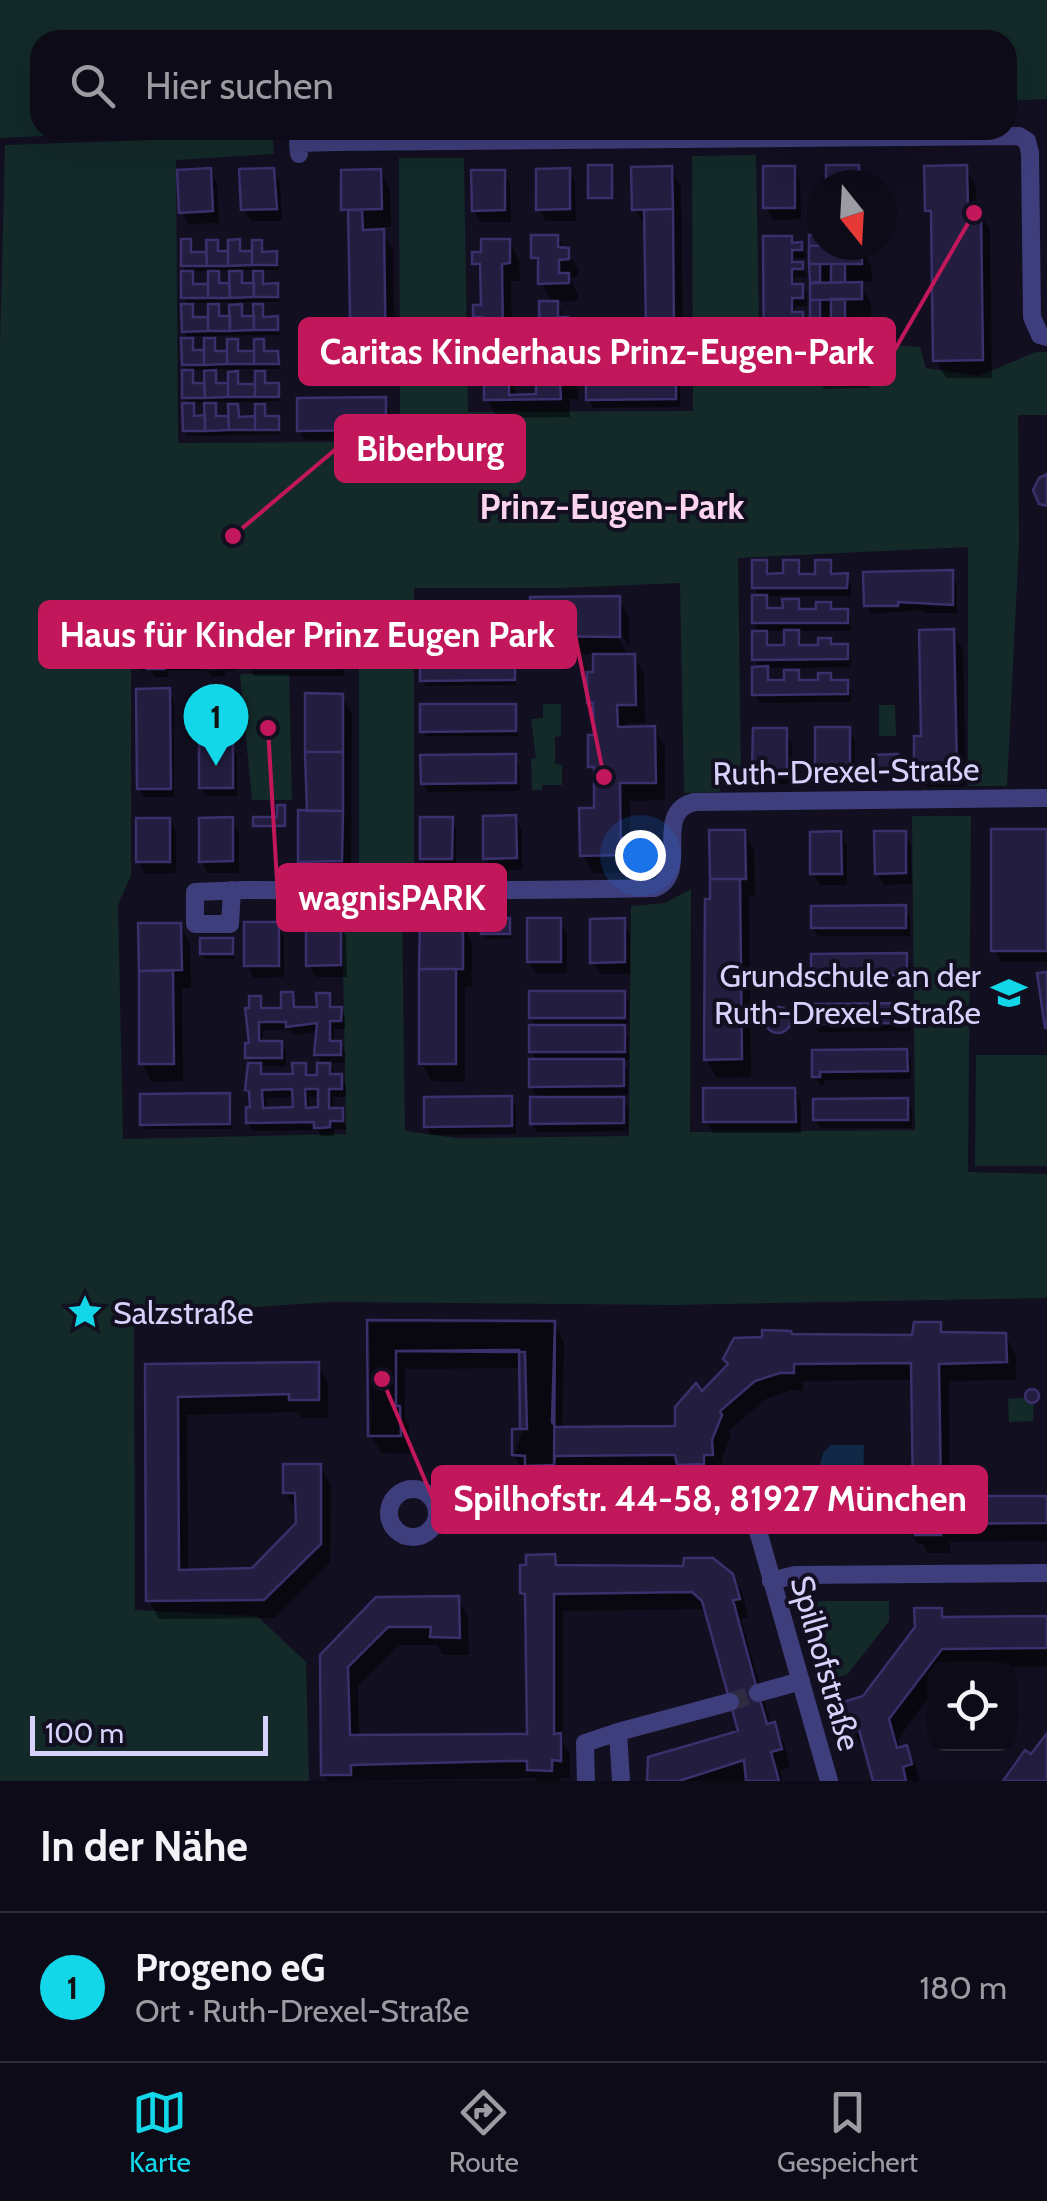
<!DOCTYPE html>
<html lang="de">
<meta charset="utf-8">
<style>
:root{--surface:#0e0b19;--page:#1c1926;--text:#f1f3f6;--muted:#9b9ba2;--line:#2e2b38;--accent:#12d7e8}
body{margin:0;font-family:Cabin,sans-serif;background:var(--page);color:var(--text)}
.controls{position:absolute;right:30px;bottom:30px;display:grid;overflow:hidden;border-radius:20px;box-shadow:0 10px 40px #0002}
.controls button{width:90px;height:90px;display:grid;place-items:center;padding:0;border:0;border-bottom:2px solid var(--line);background:var(--surface);color:var(--text);font:50px sans-serif}
.compass{position:absolute;left:807px;top:170px;width:90px;height:90px;border-radius:50%;background:var(--surface);box-shadow:0 10px 40px #0002;rotate:162deg}
.scale{position:absolute;left:30px;bottom:25px;width:238px;box-sizing:border-box;padding-left:10px;border:5px solid #d6d2fc;border-top:0;font-size:28px;line-height:35px;white-space:nowrap;color:#d6d2fc;-webkit-text-stroke:8px #120f21;paint-order:stroke}
.you{position:absolute;left:640px;top:855px;width:35px;height:35px;margin:-25px;border:8px solid #fff;border-radius:50%;background:#1a73e8;box-shadow:0 0 0 15px #1a73e833}
.badge{display:grid;place-items:center;width:65px;height:65px;border-radius:50%;background:var(--accent);color:#111;font-size:32px;font-weight:700}
.pin{position:absolute;translate:-50% -82px;filter:drop-shadow(0 2px 5px #0008)}
.pin::after{content:'';position:absolute;top:52px;width:35px;height:30px;background:inherit;clip-path:polygon(0 0,100% 0,50% 100%)}
.list{margin:0;padding:0;list-style:none}
h2{display:flex;justify-content:space-between;align-items:center;height:130px;margin:0;padding:0 40px;font-size:42px}
h2 small{font-size:32px;font-weight:400;color:var(--muted)}
.list li{display:grid;grid-template-columns:65px 1fr auto;gap:30px;align-items:center;box-sizing:border-box;height:150px;padding:0 40px;border-top:2px solid var(--line)}
.list b{display:block;font-size:38px;white-space:nowrap}
.list p{margin:0;font-size:32px;white-space:nowrap;color:var(--muted)}
.list em{font-size:32px;font-style:normal;color:var(--muted)}
.icon{flex:none;width:55px;height:55px;fill:none;stroke:currentColor;stroke-width:2;stroke-linecap:round;stroke-linejoin:round}
.map{position:relative;flex:none;width:1047px;height:1781px;overflow:hidden}
.search{position:absolute;background:var(--surface);box-shadow:0 10px 40px #0002;left:30px;right:30px;top:30px;height:110px;display:flex;align-items:center;gap:25px;box-sizing:border-box;padding:0 35px;border-radius:30px;color:var(--muted);font-size:38px}
.sheet{height:280px;background:var(--surface)}
nav{display:flex;justify-content:space-around;align-items:center;box-sizing:border-box;height:140px;border-top:2px solid var(--line);background:var(--surface);font-size:28px;color:var(--muted)}
nav a{display:grid;justify-items:center;gap:5px}
nav .on{color:var(--accent)}
.map>svg:first-child{display:block}
</style>
<div class="map">
<svg width="1047" height="1781" viewBox="0 0 1047 1781">
<rect width="100%" height="100%" fill="#120f21"/>
<path fill="#132a29" d="M0,0H1047V99L1007,101V40H40V130H183L0,138Z
M273,136L274,154L176,160L178,443L344,442V440L400,442L399,158H464L468,412L693,411L692,156L756,155L760,376H881L879,367L891,345L920,347L926,368L978,376L1036,352H1047V415H1018L1019,542L1007,786H968V547L738,558L741,775L720,778V792L684,793L680,583L560,588H414V870L359,871V615L131,619V875L118,905L123,1139L346,1134L342,909H402L405,1131L457,1138L629,1136L631,906L665,903L691,889L690,1132L915,1130L912,816H971L968,1172L1047,1174V1298L673,1305L331,1302L134,1315L135,1610L257,1616L306,1662L309,1781H0V346L5,145Z
M240,674H289L292,800H252Z
M543,704H561V736L555,737V764L562,765V785H542V790H532L531,759L536,758L531,719L543,718Z
M879,705H895L896,736H879Z
M976,1055H1047V1166H975Z
M1034,1397L1033,1421L1009,1422L1008,1399Z
M819,1601H889V1621L848,1674L831,1679L811,1609Z"/>
<path fill="#122847" d="M831,1445H864L863,1492L836,1493L830,1498V1525H799L783,1491L790,1485H802L818,1473L823,1453Z"/>
<path fill="#0007" fill-rule="evenodd" d="M858,167L865,185H829Z
M965,167L976,186V210L990,229L992,378H946L936,360L934,222L927,210Z
M794,168L800,180L801,219L773,220L766,207Z
M670,169L681,187L683,350L659,349L648,331L645,227L635,209Z
M273,170L280,182L282,221H251L244,209Z
M210,171L217,183L219,223L189,224L182,212Z
M568,171L575,183L576,221H546L539,209Z
M380,172L390,190L391,227H380L393,250L396,384L364,385L354,366L351,222L344,210Z
M503,172L510,184L511,222H481L474,210Z
M557,237L578,268V277H569L578,294V301L556,302L577,338V346L568,347V351L578,374L568,375L578,391V399H570V417L497,418L477,378L486,370V356L476,338L484,330L476,316L483,308V278L475,263L483,254L509,241L519,260L520,281H511L512,356H503L512,373L516,397H538L553,304L541,283V270L534,258Z
M812,237L819,248H833V245L861,248L871,266L872,281L859,282L871,303V317H858L871,339V353H859L870,373V388L824,389L813,370Z
M790,238L794,245H801L806,254V258H795V265H801L806,273V277H795V287H802L807,295V306H795V314H802L807,328H796V336H802L807,345V355H796V365H804L809,378H772L767,370Z
M190,242L193,255L209,254L216,242L219,254H231L239,242L242,254H255L261,242L264,254H276L279,259V270H259L265,286H277L280,302H259L265,319H277L280,335L211,336L217,353H230L236,341L239,354H257L262,341L265,353H277L280,369H261L267,386H278L281,401L261,402L267,419L278,418L281,434L188,436L185,431L189,405L184,397L189,373L184,364L189,340L184,331L189,306L184,298L188,274L183,266ZM232,270V285H221L216,271ZM238,270H256V286H243ZM190,271H210V286H194ZM232,302V318L221,319L215,303ZM238,302H256V319H243ZM189,303H210V319H195ZM190,336H206V353H195ZM212,369H230V386H217ZM234,369H257V386H240ZM190,370H207V385L195,386ZM207,402V418H196L191,403ZM212,402H230L231,418L218,419ZM234,402H257L258,419H240Z
M675,372L680,381V407L593,408L588,399Z
M384,400L389,408L390,438L305,440L300,431Z
M830,562L835,576H846L851,585V596H765L771,611H785L798,602L803,611H818L830,604L834,611H846L851,620V631H797L803,648H820L830,640L833,646H846L851,655V667L766,668L771,683L786,682L798,673L804,682H820L830,676L834,682H846L851,691V702L760,703L755,694L760,669L755,659L761,634L754,623L760,597L754,588L766,563L771,576H785L798,563L803,576H817ZM765,631H787L786,648H771Z
M951,573L956,582L957,613H924L922,610L871,614L866,605Z
M618,598L629,617V647L616,625L612,627L628,656H634L644,674L645,723H627V729L654,728L665,747V800L630,801V873H593L582,855L597,810L596,776L591,766L596,738V713L590,703L595,654H543L533,635Z
M953,632L963,650L966,786L927,787L917,769Z
M339,634L344,642V676H254L249,667Z
M232,635L237,643V671H225V676L211,677L208,671H168V677H154L151,671H142L137,662Z
M513,656L516,685L426,686L423,681Z
M169,691L174,700V797H144L139,788Z
M342,696L352,714L351,879H311L300,861Z
M515,706L518,736H426L423,731Z
M848,730L855,742V782L825,783L818,771Z
M785,731L792,743V784H762L755,772Z
M232,746L237,755V796H206L201,787Z
M514,757L519,766L520,791L428,792L423,783Z
M897,757L900,773L877,774L874,769Z
M515,818L522,830V870H493L486,858Z
M169,820L176,832V873L146,874L139,862Z
M232,820L239,832V873H208L201,861Z
M451,820L456,828V867H428L423,858Z
M1047,831V962H1001L994,950Z
M744,832L754,851L755,897L749,896L751,1077L717,1078L707,1060L713,902Z
M840,834L847,846V885H820L813,873Z
M904,834L911,846L912,884L884,885L877,873Z
M905,908L910,917V936H818L813,928Z
M508,921L512,938L486,939L483,934Z
M560,921L567,933V973L536,974L529,962Z
M623,921L630,933V974H600L593,962Z
M461,923L472,942V987H465V1082L432,1081L421,1063Z
M339,924L346,936L347,977H316L309,965Z
M180,925L190,944L191,988H182L183,1081L152,1082L142,1063Z
M277,925L284,937V977L254,978L247,965Z
M232,940L235,959H205L202,954Z
M905,955L910,964L911,984H823V990H819L814,981V956Z
M624,993L629,1002L628,1026H622L628,1036L629,1060H622L628,1070V1094L620,1095L628,1108V1131L537,1132L532,1123L539,1099L531,1087L537,1062L531,1051L537,1028L531,1017Z
M292,995L297,1009H319L328,995L333,1009H340L345,1018V1029H334V1044L340,1043L345,1052V1063H327L346,1085V1097H333V1110H341L347,1129H334V1136H321L318,1130L253,1131L248,1123L252,1110L251,1063L248,1057L260,998L265,1011H283ZM263,1030H291L293,1035L319,1032L317,1054L323,1065L320,1077H309L304,1065L295,1076L264,1074L260,1066H286V1052L281,1043L263,1044ZM295,1097L296,1109L266,1110V1098ZM309,1097H320L321,1110H309Z
M906,1005L911,1014V1031L819,1032L814,1024Z
M768 1022a11 11 0 1 1 22 0a11 11 0 1 1-22 0Z
M906,1051L911,1060V1079L824,1080V1085H820L815,1077V1052Z
M794,1090L801,1102V1133H713L706,1121Z
M229,1096L232,1101V1129H146L143,1124Z
M511,1098L516,1107V1134L431,1135L426,1126Z
M907,1100L912,1109V1128H820L815,1120Z
M369,1323H554L564,1342L562,1429H678L702,1394L792,1337H914L940,1324L946,1335L1005,1336L1016,1354V1380L949,1381L950,1498H1047V1541L950,1542V1553H928L923,1544H917L906,1526L916,1501L914,1380L803,1381V1391L791,1390L766,1399L728,1431L731,1435L722,1459V1472H713V1482L690,1483L684,1473H668L564,1474L563,1483L538,1484L532,1473H525L514,1455L523,1431L522,1368L405,1369V1419L409,1427L410,1454L381,1453L371,1435Z
M317,1365L328,1383V1418H302L298,1412L187,1415L188,1573L254,1571L298,1524L296,1511L286,1493L320,1466L331,1485L330,1563L275,1618L159,1619L149,1600L148,1367Z
M1030,1392L1038,1401L1034,1404L1027,1398Z
M554,1557L560,1568L732,1576L743,1595L748,1617L741,1618L771,1726L774,1725L784,1743L790,1767L780,1771L783,1781H650L741,1733L704,1609L563,1611V1742L570,1754V1778H561V1781H537L535,1778L328,1781L324,1774L323,1656L377,1600L458,1599L468,1617L469,1655H443L437,1645H399L358,1686L359,1738L530,1737L528,1602L522,1592Z
M941,1610L946,1620L1047,1619V1666L934,1668V1690L898,1739L900,1749L905,1748L916,1766L920,1781H875L867,1749L864,1750L854,1732L864,1699Z"/>
<path fill="#231d40" stroke="#3b306b" stroke-width="2.5" fill-rule="evenodd" d="M588,165H612V198H588Z
M826,165H859V185H826Z
M967,165L968,208H981L983,360L933,361L931,211H925L924,166Z
M672,166L673,209L632,210L631,167Z
M763,166H795V208H763Z
M211,168L213,211L179,213L177,170Z
M274,168L277,209L241,210L239,169Z
M570,168V209L536,210V169Z
M381,169L382,209L341,210V170Z
M471,170H505V210L472,211Z
M673,209L674,332H646L644,210Z
M348,210H362L363,230L384,229L386,366L351,367Z
M531,235H558V247L569,248V259L559,260V273H569V283L538,284V258H531Z
M809,235H819V246H809Z
M763,236H792V243L802,242V250H792V262H803V269H792V284H803V298H792V312H803V319H792V334H804V347H792V362H805V370H764Z
M181,239H191V252H206L207,266H181Z
M240,239V251H252V265L228,266V240Z
M481,239H510V263L502,264L503,339H474V328H482V317H473V305H481L480,264H472V252H481Z
M206,240H218V251H228V266H207Z
M252,240H262V252L277,251V265H252Z
M862,245V264H809V246Z
M809,264H820V282L810,283Z
M831,264H845V282L831,283Z
M181,271H193V284H208V298H181Z
M208,271H219V283H229L230,298H208Z
M229,271H242V283H254V297L230,298Z
M253,271H263V284L278,283V297H254Z
M862,282V299L810,300V283Z
M831,299H845V318L831,319Z
M810,300H820V319H810Z
M539,301H558V317H568V329H559L560,347H569V357H560V370H568L569,381H560L561,399L484,400V378H475V368H484V353L503,352V380H509V395L536,394V380H540Z
M181,304H193V317H208V331L182,332Z
M208,304H219V316H230V331H208Z
M242,304V316H254V330L230,331L229,305Z
M253,304H263V317L278,316V330H254Z
M862,318V335L810,336V319Z
M181,338H193V350H204V365H182Z
M204,338H215V351H227V364L204,365Z
M227,339H238V351H254V364H227Z
M254,339H264V351H278L279,364H254Z
M182,370H193V383H204L205,398H182Z
M216,370V383H228V397L205,398L204,371Z
M676,370V399L586,400V371Z
M238,371V384H255V397H228V372Z
M255,371H265V383H279V397H255Z
M386,397V430L297,431V398Z
M182,403H194V416L205,415V431H183Z
M204,403H216V416H228L229,430L205,431Z
M228,404H238L239,417L255,416V430H229Z
M255,404H265V416H279V430H255Z
M1047,474V506L1039,504L1033,490L1039,478Z
M752,560H767V574L783,573V560H799V574H815V560H831V574L848,573L847,588H752Z
M953,570V605L898,602V606H864L863,572Z
M752,595H767V608H783L782,599H799V609H816V602H831V609H848V623H752Z
M620,596V637L530,636V597Z
M515,602V629L419,630V603Z
M954,629L957,768L914,769V736H921L919,630Z
M784,630H799V645H818V638H831V644H848V659L752,660V631H767V645H784Z
M247,631H340V668H247Z
M135,632H233V663H221V668H204V663H164V669H147V663H135Z
M515,653V680L420,681V655Z
M593,654H635L636,705H617L618,727L655,726L656,783H620L621,855L580,856L579,808H594V767H588V735H594L593,703H587V672H593Z
M768,666V680H784V670H799V680H818V673H831V680H848V694L752,695V667Z
M170,688L171,789H137L136,689Z
M305,693L343,694V752H305Z
M420,704H516V731L420,732Z
M815,727H850V771H815Z
M753,728H787V772L752,773Z
M199,744H233V788H199Z
M305,752H343V811H307Z
M516,754V783L421,784L420,755Z
M898,754L899,769H872L871,755Z
M277,805H285V826H253V817H277Z
M298,810L343,811L342,861L298,862Z
M516,815L517,858L483,859V816Z
M233,817V861L199,862V818Z
M420,817H453L452,859H420Z
M136,818H170V862H136Z
M991,829H1047V951H991Z
M709,830H745L746,879H710Z
M841,831L842,874H810V832Z
M874,831H906V873L875,874Z
M710,879H740L742,1059L704,1060L705,899H710Z
M906,905V928H811V906Z
M510,918V934H481L480,919Z
M527,918H561V962H527Z
M625,918V962L590,963V919Z
M341,921V965L306,966V922Z
M420,921H463V969H419Z
M244,922H279V966H244Z
M138,923H181L182,970L139,971Z
M200,938H233V954H200Z
M907,953V975L820,976V982H811V954Z
M419,969H456V1064H419Z
M173,970L174,1064H139V971Z
M1047,972V1028H1045L1037,973Z
M529,991H625V1018H529Z
M281,992H293L294,1007H317L316,993H330V1007H342L341,1021H330V1041H341V1055H314L317,1023L286,1027V1022H259V1041H282V1058H245V1043H249L245,1008H249V996H261V1008H281Z
M907,1003V1023L812,1024V1004Z
M765 1020a13 13 0 1 1 26 0a13 13 0 1 1-26 0Z
M529,1025H625V1052H529Z
M907,1049L908,1071L820,1072V1077H812V1050Z
M529,1059H624V1086L529,1087Z
M248,1063H261V1074H293L292,1063H306V1075H317V1063H330V1074H342V1089H329V1108H343V1121H330V1127L320,1128H314V1122L246,1123V1107H250L249,1091L245,1090ZM292,1089L293,1107L263,1108L262,1090ZM305,1089H318V1107L306,1108Z
M703,1088H795L796,1122H703Z
M230,1093V1124L140,1125V1094Z
M512,1096V1126L424,1127V1097Z
M530,1097H624V1123L530,1124Z
M908,1098V1120H813V1099Z
M367,1320L555,1321L552,1422L556,1427L675,1426V1407L696,1383L702,1391L728,1364L723,1359L734,1338L762,1337V1330L791,1331L792,1334L912,1335L914,1322H941V1332L1006,1333L1007,1362L939,1364L941,1492L944,1496H1047V1523L940,1524L941,1535H915L914,1526H904L903,1500L913,1499L911,1363L794,1364V1373H780L755,1381L720,1411L722,1415L712,1440L713,1455H704V1464L677,1465L675,1455H656L555,1456L554,1465L525,1466V1456L512,1455V1429H520L519,1350L396,1351V1406H400L401,1436H368Z
M367,1320L555,1321L554,1465L525,1466V1456L512,1455V1429H527L525,1352L396,1351V1406H400L401,1436H368Z
M319,1362V1400H289V1394L178,1397L179,1570L252,1568L296,1523L295,1493H283V1464H321V1544L264,1600L146,1601L145,1364Z
M1025 1396a7 7 0 1 1 14 0a7 7 0 1 1-14 0Z
M555,1554L556,1565L683,1566L684,1558H713L733,1574L740,1599L733,1600L758,1693L767,1724L775,1722L782,1749L771,1752L779,1781H746L744,1760L679,1781H647L648,1757L738,1731L702,1601L692,1592L554,1594V1734L561,1733V1761L552,1760V1771L527,1770V1761H508L351,1765V1775H321L320,1655L376,1597L459,1596L460,1638L430,1637L431,1627H388L348,1667L350,1735L527,1734L525,1594L520,1593V1565H526V1555Z
M914,1608H942V1617L1047,1616V1648L942,1649L889,1719L897,1748L907,1745L912,1764L903,1767L906,1781H873L859,1730L851,1733L843,1702L863,1696L915,1627Z
M1047,1733V1781H1003L1025,1750L1031,1754Z"/>
<g fill="none" stroke-linecap="round" stroke-linejoin="round">
<path stroke="#2f2c42" stroke-width="18" stroke-dasharray="18 9" stroke-linecap="butt" d="M730,1702L758,1693"/>
<path stroke="#3f3e7c" stroke-width="18" d="M299,154L298,143L337,142L1019,136L1027,141L1030,153L1032,317L1040,335L1047,337
M232,890L230,924H195V892L245,890C381,891 518,891 655,888C692,872 651,813 694,802L1047,798
M389 1513a24 24 0 1 1 48 0a24 24 0 1 1-48 0Z
M437,1515L731,1510L747,1516L758,1531L829,1781
M771,1581L795,1575L1047,1573
M758,1693L801,1681
M618,1732L730,1702
M586,1781L585,1743L618,1732L621,1781"/>
</g>
<defs>
<symbol id="school-bare" viewBox="-9 -9 18 18"><path d="M0-5L7-2L0 1L-7-2ZM-4 1L0 2.5L4 1V4Q0 6-4 4Z" fill="#12d7e8" stroke="#120f21" stroke-width="2.5" paint-order="stroke"/></symbol>
<symbol id="sight-bare" viewBox="-9 -9 18 18"><path d="M0-6L1.8-2.2L6-1.7L2.9 1.2L3.7 5.4L0 3.3L-3.7 5.4L-2.9 1.2L-6-1.7L-1.8-2.2Z" fill="#12d7e8" stroke="#120f21" stroke-width="2.5" paint-order="stroke"/></symbol>
</defs>
<g fill-rule="evenodd">
<use href="#school-bare" x="984" y="968" width="50" height="50"/>
<use href="#sight-bare" x="60" y="1287" width="50" height="50"/>
</g>
<g text-anchor="middle" dominant-baseline="central" stroke-width="8" stroke-linejoin="round" paint-order="stroke">
<g font-size="32" fill="#d6d2fc" stroke="#120f21">
<text transform="translate(846 771) rotate(-1)">Ruth-Drexel-Straße</text>
<text transform="translate(826 1663) rotate(74)">Spilhofstraße</text>
</g>
<g font-size="32" fill="#d6d2fc" stroke="#120f21" text-anchor="end">
<text x="981" y="975">Grundschule an der<tspan x="981" dy="37">Ruth-Drexel-Straße</tspan></text>
<text x="113" y="1312" text-anchor="start">Salzstraße</text>
</g>
<g font-size="35" font-weight="bold" fill="#fcd4ee" stroke="#120f21">
<text x="612" y="506">Prinz-Eugen-Park</text>
</g>
</g>
<path fill="none" stroke="#c2185b" stroke-width="4" d="M974 213L894 351M233 536L336 449M604 777L575 635M268 728L278 898M382 1379L433 1499"/>
<g fill="#c2185b" stroke="#120f21" stroke-width="4">
<circle cx="974" cy="213" r="10"/>
<circle cx="233" cy="536" r="10"/>
<circle cx="604" cy="777" r="10"/>
<circle cx="268" cy="728" r="10"/>
<circle cx="382" cy="1379" r="10"/>
</g>
<g fill="#c2185b" stroke="#c2185b" stroke-width="4">
<rect x="300" y="319" width="594" height="65" rx="10"/>
<rect x="336" y="416" width="188" height="65" rx="10"/>
<rect x="40" y="602" width="535" height="65" rx="10"/>
<rect x="278" y="865" width="227" height="65" rx="10"/>
<rect x="433" y="1467" width="553" height="65" rx="10"/>
</g>
<g font-size="35" text-anchor="middle" font-weight="bold" fill="#fff">
<text x="597" y="364">Caritas Kinderhaus Prinz-Eugen-Park</text>
<text x="430" y="461">Biberburg</text>
<text x="307" y="647">Haus für Kinder Prinz Eugen Park</text>
<text x="392" y="910">wagnisPARK</text>
<text x="710" y="1511">Spilhofstr. 44-58, 81927 München</text>
</g>
</svg>
<div class="controls">
<button><svg class="icon" aria-label="locate" viewBox="0 0 24 24"><circle cx="12" cy="12" r="6"/><path d="M12 2v4M12 18v4M2 12h4M18 12h4"/></svg></button>
</div>
<svg class="compass" viewBox="-18 -18 36 36"><path d="M0-13l5 13h-10z" fill="#e53935"/><path d="M0 13l5-13h-10z" fill="#9b9ba2"/></svg>
<div class="scale">100 m</div>
<div class="you"></div>
<div class="pin badge" style="left:216px;top:766px">1</div>
<div class="search"><svg class="icon" aria-label="search" viewBox="0 0 24 24"><circle cx="10" cy="10" r="6"/><path d="M15 15l6 6"/></svg>Hier suchen</div>
</div>
<section class="sheet">
<h2>In der Nähe<small></small></h2>
<ul class="list">
<li><span class="badge">1</span><div><b>Progeno eG</b><p>Ort · Ruth-Drexel-Straße</p></div><em>180 m</em></li>
</ul>
</section>
<nav>
<a class="on"><svg class="icon" aria-label="map" viewBox="0 0 24 24"><path d="M3 6l6-2 6 2 6-2v14l-6 2-6-2-6 2zM9 4v14M15 6v14"/></svg>Karte</a>
<a><svg class="icon" aria-label="directions" viewBox="0 0 24 24"><path d="M12 3l9 9-9 9-9-9zM9 14v-3h6M13 9l2 2-2 2"/></svg>Route</a>
<a><svg class="icon" aria-label="saved" viewBox="0 0 24 24"><path d="M7 4h10v16l-5-4-5 4z"/></svg>Gespeichert</a>
</nav>
